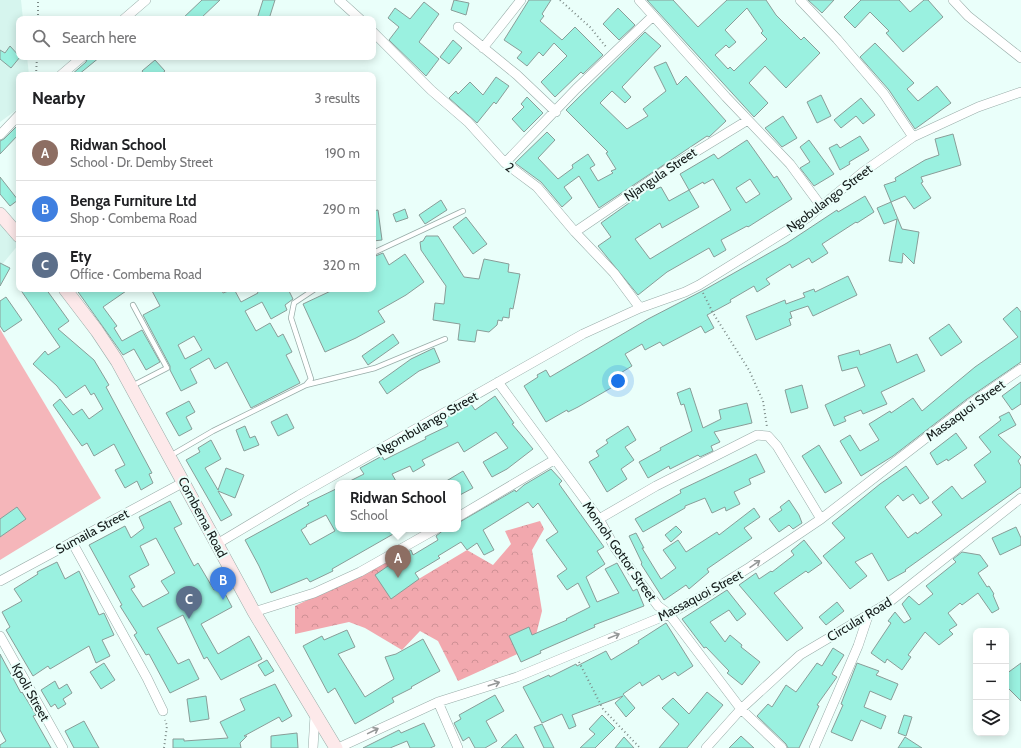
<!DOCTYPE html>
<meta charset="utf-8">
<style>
:root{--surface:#fff;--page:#f6f6f6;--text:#202124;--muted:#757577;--line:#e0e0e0;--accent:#b45309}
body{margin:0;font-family:Cabin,sans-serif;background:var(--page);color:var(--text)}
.controls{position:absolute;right:12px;bottom:12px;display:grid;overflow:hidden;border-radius:8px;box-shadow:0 2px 10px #0003}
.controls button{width:36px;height:36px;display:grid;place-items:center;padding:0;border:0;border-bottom:1px solid var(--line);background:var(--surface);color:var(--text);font:20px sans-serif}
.you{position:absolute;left:618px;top:381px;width:14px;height:14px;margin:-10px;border:3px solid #fff;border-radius:50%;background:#1a73e8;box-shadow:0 0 0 6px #1a73e833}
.badge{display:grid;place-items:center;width:26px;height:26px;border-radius:50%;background:var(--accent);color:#fff;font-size:13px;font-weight:700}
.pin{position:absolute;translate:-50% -33px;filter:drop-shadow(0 1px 2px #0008)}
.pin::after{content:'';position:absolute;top:21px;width:14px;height:12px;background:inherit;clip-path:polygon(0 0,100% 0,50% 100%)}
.popup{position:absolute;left:335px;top:480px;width:126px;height:52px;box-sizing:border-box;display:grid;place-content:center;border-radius:8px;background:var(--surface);filter:drop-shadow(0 1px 3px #0005);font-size:13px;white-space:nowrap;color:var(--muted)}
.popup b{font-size:15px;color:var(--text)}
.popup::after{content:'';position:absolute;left:50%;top:100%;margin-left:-8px;border:8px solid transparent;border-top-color:var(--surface)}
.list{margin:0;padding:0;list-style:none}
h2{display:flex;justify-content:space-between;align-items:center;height:52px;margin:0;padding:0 16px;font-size:17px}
h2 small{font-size:13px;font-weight:400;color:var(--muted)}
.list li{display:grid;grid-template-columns:26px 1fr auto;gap:12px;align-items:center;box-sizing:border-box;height:56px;padding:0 16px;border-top:1px solid var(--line)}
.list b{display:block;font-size:15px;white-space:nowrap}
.list p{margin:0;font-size:13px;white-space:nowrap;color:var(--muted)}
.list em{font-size:13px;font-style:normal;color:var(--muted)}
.icon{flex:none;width:22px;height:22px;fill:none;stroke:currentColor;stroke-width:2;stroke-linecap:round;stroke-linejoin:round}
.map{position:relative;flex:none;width:1021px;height:748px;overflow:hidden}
.search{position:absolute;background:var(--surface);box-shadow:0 2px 10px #0003;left:16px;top:16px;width:360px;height:44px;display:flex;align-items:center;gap:10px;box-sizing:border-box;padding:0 14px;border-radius:8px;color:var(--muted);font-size:15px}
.panel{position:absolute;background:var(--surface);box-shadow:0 2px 10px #0003;left:16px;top:72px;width:360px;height:220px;border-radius:8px}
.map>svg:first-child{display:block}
</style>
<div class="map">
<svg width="1021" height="748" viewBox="0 0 1021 748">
<defs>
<pattern id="forest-crowns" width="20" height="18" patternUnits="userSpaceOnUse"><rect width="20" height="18" fill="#f2a8ae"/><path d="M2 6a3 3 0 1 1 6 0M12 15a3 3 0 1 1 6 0" fill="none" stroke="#cf9095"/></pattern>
</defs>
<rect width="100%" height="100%" fill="#eafffa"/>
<path fill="#d6f5ee" d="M0,0H21L23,19H19V57H27L29,75H19V108L0,122Z
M0,214L19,235V244L0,267Z"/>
<path fill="#f5b6ba" d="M0,329L101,498L0,560Z"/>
<path fill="url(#forest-crowns)" d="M540,521L544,529L532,550L542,611L533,647L458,681L438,641L420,631L402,650L365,628L349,622L295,634V606L396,557L417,580L467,550L493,565L511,544L505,531Z"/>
<path fill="#9af1e0" stroke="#899d98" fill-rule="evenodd" d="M202,0H220L200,19H182Z
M263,0H275L269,19H257Z
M454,0L469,3L466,15L451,10Z
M529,0H551L542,14L544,16L540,21L562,40L575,27L603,55L583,74L581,72L555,97L541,82L567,56L554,43L543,56L539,52L527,66L517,58L522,52L504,40Z
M647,0H673L698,27L727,0H766L776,15L801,40L804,37L820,53L786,88L765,66L749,83L768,103L754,117ZM747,8L763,31L761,33L767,39L734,71L730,67L728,69L715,55L726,45L729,48L736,42L725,30Z
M808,0H834L822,13Z
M861,0H899L910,12L924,0H928L943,17L903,52L886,33L889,31L870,12L855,28L844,17Z
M424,2L439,14L419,42L439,59L426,76L389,40L399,27L388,18L395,8L410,19Z
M618,8L635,25L619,40L603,24Z
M645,32L661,46L622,87L631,97L625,103L612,91L600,103L627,129L648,116L643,109L666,91L654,67L666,62L677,85L686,76L726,121L709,137L707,136L599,208L579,176L564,187L572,198L562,207L541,182L515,163L547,132L555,140L538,158L558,179L573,168L572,165L588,154L595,165L590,168L598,181L613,173L611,171L616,169L606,153L608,152L566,110Z
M453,40L462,48L449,64L440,57Z
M875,43L914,83L907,89L918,101L937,86L951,103L915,129L889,90L860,57Z
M10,46L20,57L11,68L0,59V50L5,53Z
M88,57H100L78,75H71L86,62Z
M155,60L165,71L160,75H145L142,71Z
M496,77L509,86L496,104L494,102L477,123L449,98L456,91L458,94L470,82L483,95Z
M821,95L831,116L817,123L807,102Z
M527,97L543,113L524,132L512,119L524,107L521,104Z
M861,98L875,115L863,124L856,116L841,128L834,120Z
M783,116L797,138L782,147L765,128Z
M19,124V134L0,154V141L4,139Z
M953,134L961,165L921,177L923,182L921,183L931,198L914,209L905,196L891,202L884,185L896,181L895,178L925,160L939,155L935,139Z
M860,136L869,150L849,162L850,164L840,170L829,148L837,144L840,148Z
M747,140L774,178L777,176L792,199L748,227L747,226L721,240L726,250L714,257L709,248L667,272L638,295L598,246L611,237L601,223L653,186L656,189L661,187L669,201L689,190L680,174L714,154L718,159ZM713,179L731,210L650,259L635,239L660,223L662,228L699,207L689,190L703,182L704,184ZM750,179L760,194L746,203L736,188Z
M809,140L834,174L814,186L800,168L810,162L800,147Z
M0,177L18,200L10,206L0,194Z
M865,196L874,212L857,223L856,222L822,244L828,253L812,263L809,258L792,268L790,264L766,279L770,284L757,292L754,286L730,300L731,302L707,315L714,328L705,333L701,326L663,346L660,342L645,350L642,344L625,354L632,366L619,374L623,381L578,407L568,412L567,410L546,422L524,386L538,377L537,375L546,370L550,377L648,319L704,290L787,243L837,210L838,212Z
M441,200L447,210L425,224L419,215Z
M891,202L902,229L919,232L914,264L903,253L902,263L889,261L897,219L884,224L877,208Z
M405,209L408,218L396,222L393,214Z
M378,210L382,240L373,241V211Z
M466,217L487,244L473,254L453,227Z
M426,236H438L464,277L479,279L484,259L509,264L508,272L520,274L513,309L510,308L509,318L503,317L502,321L498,320L497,325L489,332L477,330L475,342L458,340L460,324L433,320L435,303L444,304L446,286L421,250L420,242L423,241Z
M383,253L389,265L405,254L424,282L406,295L378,311L385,322L356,338L325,352L303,304L335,289H373V257Z
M0,263L10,268L0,286Z
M848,276L857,295L813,316L808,306L790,312L792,318L789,319L791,325L756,340L746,316L785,300L786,304L805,297L803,293L814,289L815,292Z
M20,289H46L69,321L58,329L94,360L109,385L106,387L152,473L149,474L153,483L141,490L137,481L125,488L115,470L125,465L114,444L94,456L87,443L82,446L53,405L60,399L73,415L82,409L89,419L103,409L94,393L91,395L85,385L66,398L57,386L33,364L45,351L48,355L60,347Z
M76,289H129L103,307L117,326L114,328L122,341L142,330L160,362L146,370L134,349L123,355Z
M151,289H221L223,293L234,289L241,302L258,293L256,289H288L293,299L285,305L287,310L271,319L262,302L245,311L256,331L270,323L278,337L283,334L292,352L286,355L300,383L251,408L227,362L215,369L209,358L190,369L197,383L181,391L170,370V366L143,315L160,306ZM194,336L202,350L185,359L178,345Z
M6,297L22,320L4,332L0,326V301Z
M1017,307L1021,312V362L967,399L893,456L861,476L840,441L850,435L860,451L879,440L869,424L890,411L891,413L913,398L922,411L975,367L1018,337L1003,319Z
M949,324L962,342L941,356L929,338Z
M393,334L399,343L368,365L362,356Z
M890,344L897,363L917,354L925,371L881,392L887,404L863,414L861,410L844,417L846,421L834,426L825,405L865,386L857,367L842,371L838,356L859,350L860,355Z
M434,348L440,362L419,371L387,394L379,382L411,359Z
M1021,382V404L1012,410L1002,396Z
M802,385L808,408L791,413L785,390Z
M690,388L703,428L721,419L719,410L747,403L752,423L714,432L720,442L711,446L713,451L700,457L698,455L670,469L669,466L648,478L639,462L661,450L660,448L692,431L684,404L681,405L677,393Z
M495,396L514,423L512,424L533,449L507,469L492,477L483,462L508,448L496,432L464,452L458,442L422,460L425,465L413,472L410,466L392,474L397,483H346L364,474L360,468L382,456L384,460L426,439L425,437L448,426L444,419L471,404L475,410Z
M189,401L195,412L186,417L192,429L179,436L166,413Z
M1009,412L1016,425L998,435L1021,457L1018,461L1021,466V487L905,570L906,571L888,581L872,553L855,562L867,576L850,589L823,556L845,538L832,523L880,484L906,466L929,498L920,504L913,494L903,501L898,495L885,507L908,538L916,532L917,534L942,515L932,502L952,486L962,499L986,482L974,465L991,452L979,437L1001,420L999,417Z
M287,414L294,428L278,436L271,422Z
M245,426L250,438L255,436L259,445L244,451L236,430Z
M628,426L636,440L625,447L634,460L621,469L627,479L607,492L589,462L599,456L596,451L608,443L606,440Z
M956,433L967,448L948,461L947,459L937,465L930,453Z
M211,440L221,459L205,468L218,490L226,468L244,475L235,498L218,491L232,515L221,521L186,460L200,452L198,448Z
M819,445L842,483L825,493L802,456Z
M756,454L765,472L749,479L751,484L734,492L740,504L726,511L725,507L712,513L705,498L685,506V508L643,532L635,519L681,493L680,490Z
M551,469L562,481L559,484L604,547L597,551L605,564L586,577L597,602L619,593L605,569L617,563L633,591L637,589L644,606L594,625L595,627L540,651L541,653L521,662L509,636L529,627L532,635L567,620L566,619L590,607L578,583L567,590L557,576L567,569L546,540L558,532L538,503L533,508L528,502L483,530L494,550L484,555L477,543L467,550L461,542L438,556L440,558L415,573L419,579L391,599L375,575L411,550L413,555L438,540L436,536L445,529H458V523L515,490L516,492L524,485Z
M463,471L473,488L458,496V483H443Z
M338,488V529H402L332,569L333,571L310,582L307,578L271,593L259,566L245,540L309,505L307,503ZM326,515L335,531L310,545L301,530L307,526L306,525Z
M789,500L799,515L802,523L793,529L789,525L779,532L769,519L782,510L780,507Z
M170,501L182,524L174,528L194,566L198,563L214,590L221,586L232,607L201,624L218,654L249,636L262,659L221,680L207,657L204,659L183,615L157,628L178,664L189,659L199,679L170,693L149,654L146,655L134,635L137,633L120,606L122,605L89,545L125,526L131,538L144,528L139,517ZM156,538L175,573L161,581L169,593L143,607L131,589L135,587L129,576L149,565L140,546Z
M17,507L26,519L0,537V519Z
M754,508L760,517L744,528L752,538L707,569L709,572L689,589L686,585L664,600L641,564L642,563L629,536L636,533L644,548H642L661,579L676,568L663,550L678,540L686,552L717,532L719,535Z
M676,526L682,532L671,542L665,535Z
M1016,527L1021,538V545L1000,555L992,538Z
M804,540L822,563L808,573L806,571L774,593L803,628L787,641L739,585L756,573L759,579L771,571L772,572L794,555L791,551Z
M962,552L980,555L988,566L978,573L987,587L989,586L994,594L993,595L999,609L992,613L978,593L962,605L960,603L948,613L957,625L949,630L953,634L939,645L925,632L908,655L911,657L902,670L887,659L885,663L871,653L891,623L888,621L895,612L904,623L911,619L902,604L909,596L919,605L933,594L926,586L956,562L953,559Z
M57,562L65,579L79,571L99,615L104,613L114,635L102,640L110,656L96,663L89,646L50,669L48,666L33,676L6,630L10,627L2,612L22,601L14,589L38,574L37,572Z
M727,590L746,614L737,621L729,610L710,622L725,642L730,635L742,645L741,647L760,662L742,685L727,673L729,671L706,647L704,648L682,619Z
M837,602L844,611L826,625L819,617Z
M666,623L693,666L678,676L675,672L662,680L659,675L642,686L640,682L623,694L635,708L626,717L615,703L623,696L572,715L576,726L569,729L562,714L542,723L523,687L549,675L550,677L576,664L577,666L606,651L611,660L639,643L638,641Z
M347,630L355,647L338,654L365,697L394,679L385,657L396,654L423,639L440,671L411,687L412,688L392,698L394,702L355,724L335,688L328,693L303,646L322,636L324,640Z
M833,648L844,655L832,674L837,677L817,705L819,706L799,748H788L786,744L757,716L768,704L772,707L786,685L796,692L817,663L822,666Z
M0,654L21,693L22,692L36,715L33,716L51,748H0V745L6,741L0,730Z
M267,660L274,671L265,676L258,665Z
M104,663L115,680L101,689L90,672Z
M857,663L879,671L876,675L898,684L891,700L870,691L864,707L886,716L881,729L861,720L852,741L831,732L843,705L841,704Z
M1021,663V701L1006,686V674Z
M55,681L59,689L67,684L72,693L63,699L66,704L58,709L55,704L51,707L41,690Z
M275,684L292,716L282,722L279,717L244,736H247L240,743L241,748H173V739H184V741L228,738L220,722L245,710L240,699Z
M707,692L723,705L706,725L687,748H659L679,724L662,708L673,698L689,714Z
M495,695L504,711L486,721L497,741L485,748H475L469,737L463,741L454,723L461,719L459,715Z
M206,696L209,719L190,722L187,699Z
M602,715L615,728L595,748H580L595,734L589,729Z
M904,715L912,717L906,736L898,733Z
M84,721L95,741L99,748H74L65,731Z
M424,723L435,746L430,748H410L407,741L390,748H363L399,730L401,733Z
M542,724L554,748H544L534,727Z
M297,733L298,748H271V736Z
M516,734L524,748H501Z
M741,736L754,748H729Z
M624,737L634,748H615Z
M905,737L922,748H898Z"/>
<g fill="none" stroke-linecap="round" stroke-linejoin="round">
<defs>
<path id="lane" d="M373,253L463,211
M306,385L311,379L291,318L294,303L315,289
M132,386L167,368L133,305
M170,456L213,431L306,385L375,368L445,339"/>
<path id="street" d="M339,0L360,19
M639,0L726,97L790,164L821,206
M800,0L837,39L884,94L913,137
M953,0L968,16L1021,58
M124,19L146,0
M458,27L517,75L556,112
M373,32L431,90L468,122L505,163L537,187L575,232L614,273L640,308
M483,48L521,0
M61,75L82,57
M0,135L19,115
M505,163L576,89L653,16
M575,232L666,170L748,120
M498,382L599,519L615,548L658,606L669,614L741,709L782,748
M458,517L554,460
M599,519L656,486L757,435L768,436L777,446L821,519
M72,542L147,678L163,711
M217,544L299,495L583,334L640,308L685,292L699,285L807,218L863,172L913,137L978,107L1021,92
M0,581L184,482
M254,612L314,593L360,572L436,529
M0,636L63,748
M438,702L458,748
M313,748L315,715
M338,748L438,702L517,677L669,614L708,593L750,567L821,519L970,404L1021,369
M706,748L741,709L800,655L888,603L1021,498
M814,748L858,646L869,613"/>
<path id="secondary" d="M0,214L19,236
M65,289L97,331L117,361L254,612L336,748"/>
</defs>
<use href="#lane" stroke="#98aca8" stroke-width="6"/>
<use href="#street" stroke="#98aca8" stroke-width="10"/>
<use href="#secondary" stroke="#98aca8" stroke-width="14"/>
<path stroke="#7c8a87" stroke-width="2" stroke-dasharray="1 3" stroke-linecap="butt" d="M560,0L590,27L607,48
M38,19V0
M36,75L37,57
M703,293L713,313L749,370L763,401L767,427
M579,662L603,709L640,748
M164,748L167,726L165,720"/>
<use href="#lane" stroke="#fff" stroke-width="4.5"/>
<use href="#street" stroke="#fff" stroke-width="9"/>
<use href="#secondary" stroke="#fde9ea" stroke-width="13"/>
</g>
<defs><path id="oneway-shaft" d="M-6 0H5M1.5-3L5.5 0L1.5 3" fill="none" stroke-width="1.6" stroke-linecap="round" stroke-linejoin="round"/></defs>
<g stroke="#959898">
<use href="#oneway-shaft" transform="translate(755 564) rotate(-35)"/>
<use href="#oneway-shaft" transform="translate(614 636) rotate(-22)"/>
<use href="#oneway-shaft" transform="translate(494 684) rotate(-18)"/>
<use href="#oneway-shaft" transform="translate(373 731) rotate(-26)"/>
</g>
<g text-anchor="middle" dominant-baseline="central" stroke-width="4" stroke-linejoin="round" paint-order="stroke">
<g font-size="13" fill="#141b1a" stroke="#eafffa">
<text transform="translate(510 167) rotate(39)">2</text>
<text transform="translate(660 174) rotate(-34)">Njangula Street</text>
<text transform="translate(829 198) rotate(-37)">Ngobulango Street</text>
<text transform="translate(965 410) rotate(-36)">Massaquoi Street</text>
<text transform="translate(427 423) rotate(-30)">Ngombulango Street</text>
<text transform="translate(203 517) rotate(62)">Combema Road</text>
<text transform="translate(92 531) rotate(-28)">Sumaila Street</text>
<text transform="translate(620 551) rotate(55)">Momoh Gottor Street</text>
<text transform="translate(700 595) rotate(-28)">Massaquoi Street</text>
<text transform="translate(859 619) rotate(-31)">Circular Road</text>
<text transform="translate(31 692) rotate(61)">Kpoli Street</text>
</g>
</g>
</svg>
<div class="controls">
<button>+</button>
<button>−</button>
<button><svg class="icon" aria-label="layers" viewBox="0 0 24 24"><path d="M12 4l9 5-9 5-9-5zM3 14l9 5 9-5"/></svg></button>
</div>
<div class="you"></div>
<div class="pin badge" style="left:398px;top:578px;background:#8d6e63">A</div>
<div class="popup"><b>Ridwan School</b>School</div>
<div class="pin badge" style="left:223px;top:600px;background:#3f7fe0">B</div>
<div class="pin badge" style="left:189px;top:619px;background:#5c6f8a">C</div>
<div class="search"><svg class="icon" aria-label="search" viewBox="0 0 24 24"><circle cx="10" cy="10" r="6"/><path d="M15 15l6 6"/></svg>Search here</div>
<section class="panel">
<h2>Nearby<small>3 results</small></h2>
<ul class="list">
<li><span class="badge" style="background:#8d6e63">A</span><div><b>Ridwan School</b><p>School · Dr. Demby Street</p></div><em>190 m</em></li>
<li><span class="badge" style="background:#3f7fe0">B</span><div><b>Benga Furniture Ltd</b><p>Shop · Combema Road</p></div><em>290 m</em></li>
<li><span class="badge" style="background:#5c6f8a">C</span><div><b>Ety</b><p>Office · Combema Road</p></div><em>320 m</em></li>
</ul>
</section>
</div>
